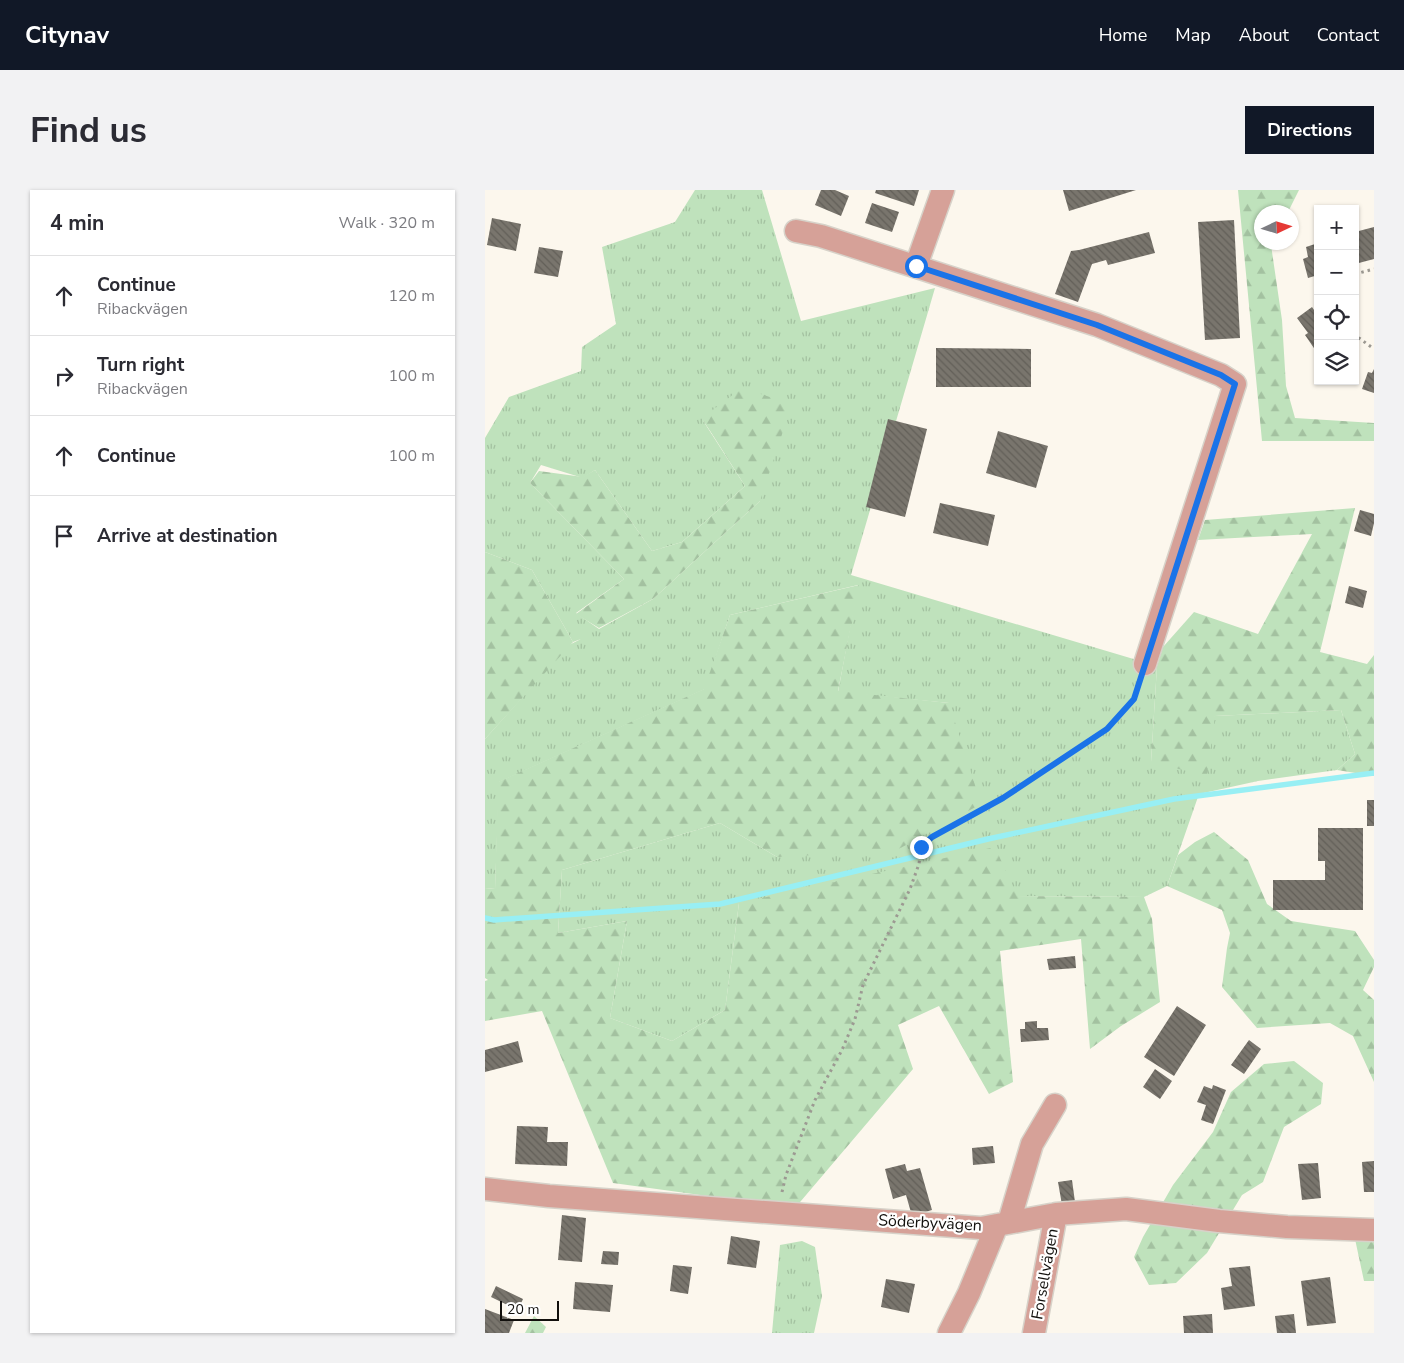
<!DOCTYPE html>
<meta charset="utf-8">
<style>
:root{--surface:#fff;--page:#f2f2f3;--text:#2b2b33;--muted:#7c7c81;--line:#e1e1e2;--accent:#111827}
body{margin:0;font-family:"Nunito Sans",sans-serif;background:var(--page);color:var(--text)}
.controls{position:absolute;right:15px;top:15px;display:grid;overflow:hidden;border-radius:0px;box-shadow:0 1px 4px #0004}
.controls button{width:45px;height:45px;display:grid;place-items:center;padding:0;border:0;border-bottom:1px solid var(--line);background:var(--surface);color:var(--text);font:25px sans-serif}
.compass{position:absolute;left:769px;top:15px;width:45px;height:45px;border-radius:50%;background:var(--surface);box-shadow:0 1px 4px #0004;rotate:86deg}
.scale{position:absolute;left:15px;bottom:12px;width:59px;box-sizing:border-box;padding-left:5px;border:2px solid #12100d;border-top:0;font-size:14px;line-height:18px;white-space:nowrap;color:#12100d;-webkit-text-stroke:4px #fff;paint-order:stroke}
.stop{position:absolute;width:15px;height:15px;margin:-11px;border:4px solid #1a73e8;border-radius:50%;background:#fff}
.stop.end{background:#1a73e8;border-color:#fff;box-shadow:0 1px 5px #0008}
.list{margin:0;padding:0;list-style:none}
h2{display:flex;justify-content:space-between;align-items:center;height:65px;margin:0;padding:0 20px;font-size:21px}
h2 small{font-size:16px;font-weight:400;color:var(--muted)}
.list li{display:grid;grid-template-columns:32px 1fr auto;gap:15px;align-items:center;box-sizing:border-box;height:80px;padding:0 20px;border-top:1px solid var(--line)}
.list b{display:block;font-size:19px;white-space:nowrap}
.list p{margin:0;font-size:16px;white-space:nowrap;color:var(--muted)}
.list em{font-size:16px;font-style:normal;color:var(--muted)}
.icon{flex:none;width:28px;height:28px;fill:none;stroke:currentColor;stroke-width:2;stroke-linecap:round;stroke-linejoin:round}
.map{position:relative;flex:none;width:889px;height:1143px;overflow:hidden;border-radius:0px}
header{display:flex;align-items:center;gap:30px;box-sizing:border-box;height:70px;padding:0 25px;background:var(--accent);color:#fff}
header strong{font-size:24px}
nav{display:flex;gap:28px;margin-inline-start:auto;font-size:18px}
.intro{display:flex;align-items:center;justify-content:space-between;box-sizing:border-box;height:120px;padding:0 30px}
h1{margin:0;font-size:35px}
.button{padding:12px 22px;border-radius:0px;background:var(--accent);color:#fff;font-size:18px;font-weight:700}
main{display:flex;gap:30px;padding:0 30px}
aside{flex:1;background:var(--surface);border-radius:0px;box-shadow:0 1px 4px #0004}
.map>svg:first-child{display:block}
</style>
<header>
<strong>Citynav</strong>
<nav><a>Home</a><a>Map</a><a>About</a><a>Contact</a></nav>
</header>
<div class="intro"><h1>Find us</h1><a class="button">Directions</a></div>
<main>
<aside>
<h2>4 min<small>Walk · 320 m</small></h2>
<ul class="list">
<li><svg class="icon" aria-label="ahead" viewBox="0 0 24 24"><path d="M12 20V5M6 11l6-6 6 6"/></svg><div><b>Continue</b><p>Ribackvägen</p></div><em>120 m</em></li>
<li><svg class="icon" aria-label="right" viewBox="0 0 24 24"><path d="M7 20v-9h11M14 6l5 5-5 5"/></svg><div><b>Turn right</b><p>Ribackvägen</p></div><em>100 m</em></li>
<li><svg class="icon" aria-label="ahead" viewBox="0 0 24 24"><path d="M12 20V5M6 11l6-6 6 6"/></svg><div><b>Continue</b></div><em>100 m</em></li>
<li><svg class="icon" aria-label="arrive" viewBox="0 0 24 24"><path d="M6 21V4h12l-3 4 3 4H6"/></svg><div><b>Arrive at destination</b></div></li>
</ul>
</aside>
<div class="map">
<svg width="889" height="1143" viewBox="0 0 889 1143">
<defs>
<pattern id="grass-tufts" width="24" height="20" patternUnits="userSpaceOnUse" patternTransform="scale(1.25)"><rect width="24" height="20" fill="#bfe2bc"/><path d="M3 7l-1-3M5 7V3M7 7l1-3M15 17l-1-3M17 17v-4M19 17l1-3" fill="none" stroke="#a3c1a0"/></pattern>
<pattern id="forest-firs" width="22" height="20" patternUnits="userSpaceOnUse" patternTransform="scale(1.25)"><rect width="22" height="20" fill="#bfe2bc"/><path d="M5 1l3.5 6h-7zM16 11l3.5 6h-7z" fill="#a3c1a0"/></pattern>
<pattern id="building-back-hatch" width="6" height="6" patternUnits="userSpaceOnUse" patternTransform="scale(1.25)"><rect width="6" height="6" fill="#79756d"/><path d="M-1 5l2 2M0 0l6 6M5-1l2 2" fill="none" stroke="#625f58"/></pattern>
</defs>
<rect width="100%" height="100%" fill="#fcf7ed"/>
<path fill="url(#grass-tufts)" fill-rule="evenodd" d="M210,0H277L316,131L450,98L366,385L672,476L666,572L730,526L856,520L870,564L852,580L773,591L714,604L682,696L659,707L532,706L254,713L240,820L187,851L125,828L142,731L73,743L77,680L235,633L292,667L464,513L353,502L373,395L245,425L220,499L14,592L10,699L0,698V549L84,455L96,449L88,452L47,380L0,362V248L24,207L96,181L97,157L131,134L117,57L190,32ZM217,229L275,311L168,409L114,439L91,423L139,389L45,293L56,275L98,288L110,280L167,361L197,352L260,296Z
M317,1051L330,1057L337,1106L329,1143H287L295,1055Z"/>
<path fill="url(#forest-firs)" d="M753,0H814L803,22H776V52L787,53L786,55L797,130L801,196L810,228L889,233V251H777Z
M257,198L307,214L275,311L168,409L114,438L91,424L139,389L45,293L54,281L98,287L110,280L167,361L197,352L260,296L217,228Z
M870,318L835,462L882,474L889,465V586L852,580L870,564L856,520L730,526L722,586L666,572L672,476L678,457L709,422L773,444L827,344L713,350L720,330Z
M0,362L47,380L88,452L0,549Z
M374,395L353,501L464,513L496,614L410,661L292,667L235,633L77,680L73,743L142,731L125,828L187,851L240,820L254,713L510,657L532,706L659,707L667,729L675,812L636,836L605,859L596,749L515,761L528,892L504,904L454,816L413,835L428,879L310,1018L128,993L57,821L0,831V791L3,790L0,788V698L10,699L13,592L219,499L245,425Z
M729,642L763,670L782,714L806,731L870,741L889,770V777L878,800L889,810V892L868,846L845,833L772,838L737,797L742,758L745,743L737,720L682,696L693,665L710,652Z
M809,871L838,893L836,914L799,937L778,992L757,1005L722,1063L691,1093L664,1095L649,1067L658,1047L688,995L728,942L746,902L779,874Z
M870,1049L889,1051V1091H879Z
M49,1126L61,1137L58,1143H40Z"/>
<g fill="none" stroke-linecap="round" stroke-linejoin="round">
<path stroke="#98eff4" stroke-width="5.5" d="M0,728L9,730L235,714L503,649L689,609L889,583"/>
</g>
<path fill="url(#building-back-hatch)" d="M336,0H350L364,6L356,26L330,15Z
M391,0H434L429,16L390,3Z
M578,0H651L584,21Z
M387,13L414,22L407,42L380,33Z
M7,28L36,34L31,61L2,55Z
M749,30L755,148L720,150L713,32Z
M889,37V69L870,74V42Z
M664,42L670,63L623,75L621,70L607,74L593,112L570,104L586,61L594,60Z
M833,53V85L823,88L818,69L823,67L821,57Z
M54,57L78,61L73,87L49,83Z
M827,117L829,120L833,118V164L820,145L823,143L812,128Z
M451,158L546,159V197H451Z
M889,179V203L877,199L883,182L887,183Z
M403,229L442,239L420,327L381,317Z
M513,241L563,256L551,298L501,283Z
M455,313L510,325L503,356L448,343Z
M875,320L889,324V333L886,346L869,341Z
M864,396L882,401L878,418L860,413Z
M882,610H889V636H882Z
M833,638H878V720H788V690H840V671H833Z
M590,766L591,778L564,780L562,769Z
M692,816L721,835L689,886L659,867Z
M552,831V838H563L564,850L536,852L535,839H540V832Z
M764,850L776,859L759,884L746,875Z
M33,851L38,872L0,882V860Z
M670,879L687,891L675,909L658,897Z
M728,895L741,900L728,934L716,930L721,915L712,912L719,896L727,899Z
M32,936L63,937L62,952H83L82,976L30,974Z
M508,956L510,973L488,975L487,958Z
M889,971V1002H879L877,972Z
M833,973L836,1008L817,1010L813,974Z
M420,974L422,981L435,978L447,1020L427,1026L421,1005L408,1009L400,979Z
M587,990L590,1012L577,1015L573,992Z
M77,1025L101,1028L97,1072L73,1070Z
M246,1046L275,1051L271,1078L242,1074Z
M118,1061L134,1062L133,1075L116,1074Z
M188,1075L207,1077L203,1104L185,1101Z
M765,1076L770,1116L739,1120L736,1098L747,1096L744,1078Z
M845,1087L851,1133L822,1136L816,1091Z
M401,1089L430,1094L424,1123L396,1117Z
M90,1092L128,1095L125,1122L88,1119Z
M11,1096L38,1109L33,1120L6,1107Z
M0,1119L29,1130L24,1143H0Z
M727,1124L728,1143H699L698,1126Z
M809,1124L811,1143H792L790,1126Z"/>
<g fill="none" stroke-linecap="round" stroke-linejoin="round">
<defs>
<path id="minor" d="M311,41L336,46L612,135L736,185L750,194L660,474
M431,76L458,0
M0,999L64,1006L496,1038L571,1024L641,1019L734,1031L802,1037L889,1040
M524,1032L547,954L570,915
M464,1143L484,1103L512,1035
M549,1143L571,1024"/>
</defs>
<use href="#minor" stroke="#d7d2c9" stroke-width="25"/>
<path stroke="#9c9992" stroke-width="3" stroke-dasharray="2.5 4" stroke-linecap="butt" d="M870,84L889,79
M870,142L874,148L889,159
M297,1002L301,985L330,910L357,860L370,829L378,795L425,699L434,674L436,657L447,647L518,608L622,539L649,509L654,493"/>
<use href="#minor" stroke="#d6a198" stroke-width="22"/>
</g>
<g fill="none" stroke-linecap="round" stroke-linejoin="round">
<path stroke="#1a73e8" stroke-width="6" d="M431,76L612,135L736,185L750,194L649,509L622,539L518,608L447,647L436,657"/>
</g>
<g text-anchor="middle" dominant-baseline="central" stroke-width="4.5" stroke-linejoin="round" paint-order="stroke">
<g font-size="16" fill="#12100d" stroke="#fff">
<text transform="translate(445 1033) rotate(3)">Söderbyvägen</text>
<text transform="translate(560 1084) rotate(-80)">Forsellvägen</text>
</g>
</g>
</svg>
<div class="controls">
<button>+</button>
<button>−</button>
<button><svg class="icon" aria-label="locate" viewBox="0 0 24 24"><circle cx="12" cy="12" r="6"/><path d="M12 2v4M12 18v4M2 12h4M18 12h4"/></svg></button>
<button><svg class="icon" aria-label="layers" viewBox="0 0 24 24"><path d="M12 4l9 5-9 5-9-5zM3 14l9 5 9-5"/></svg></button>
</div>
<svg class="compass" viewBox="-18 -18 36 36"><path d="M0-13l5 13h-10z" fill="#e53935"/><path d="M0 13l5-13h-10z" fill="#7c7c81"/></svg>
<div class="scale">20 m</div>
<div class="stop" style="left:431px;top:76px"></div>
<div class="stop end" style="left:436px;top:657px"></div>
</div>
</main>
